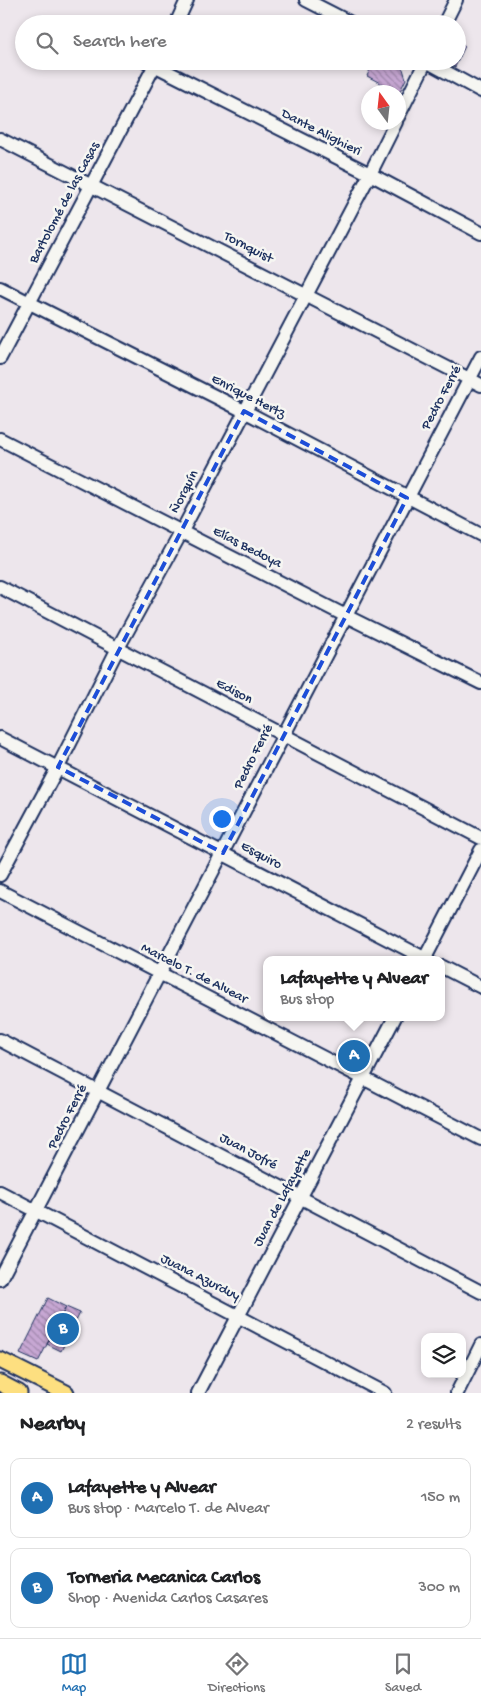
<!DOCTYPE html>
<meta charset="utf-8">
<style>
:root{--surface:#fff;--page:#f6f6f6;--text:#202124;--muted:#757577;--line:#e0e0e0;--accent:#1f6fb2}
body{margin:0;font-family:"Gochi Hand",sans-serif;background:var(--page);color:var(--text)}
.controls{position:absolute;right:15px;bottom:15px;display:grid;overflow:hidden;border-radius:10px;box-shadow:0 2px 8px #0003}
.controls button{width:45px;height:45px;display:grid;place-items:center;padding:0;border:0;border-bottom:1px solid var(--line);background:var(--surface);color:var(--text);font:25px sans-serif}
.compass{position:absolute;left:361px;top:85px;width:45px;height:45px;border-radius:50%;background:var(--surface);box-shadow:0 2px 8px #0003;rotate:345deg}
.you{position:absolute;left:221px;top:818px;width:18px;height:18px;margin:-12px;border:4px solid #fff;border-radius:50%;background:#1a73e8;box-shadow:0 0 0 8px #1a73e833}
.badge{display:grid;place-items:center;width:32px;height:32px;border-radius:50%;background:var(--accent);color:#fff;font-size:16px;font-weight:700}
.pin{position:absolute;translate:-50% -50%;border:2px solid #fff;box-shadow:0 1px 5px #0006}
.popup{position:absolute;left:263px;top:956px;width:182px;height:65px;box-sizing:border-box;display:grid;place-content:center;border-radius:10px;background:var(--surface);filter:drop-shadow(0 1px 4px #0005);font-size:16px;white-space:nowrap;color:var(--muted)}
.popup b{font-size:19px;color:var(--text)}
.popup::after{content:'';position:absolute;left:50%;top:100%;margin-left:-10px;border:10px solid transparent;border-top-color:var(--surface)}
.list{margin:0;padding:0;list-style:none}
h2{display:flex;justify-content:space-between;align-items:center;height:65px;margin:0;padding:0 20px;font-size:21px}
h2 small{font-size:16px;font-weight:400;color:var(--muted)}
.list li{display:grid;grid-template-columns:32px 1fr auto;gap:15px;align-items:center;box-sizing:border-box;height:80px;margin:0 10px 10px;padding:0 10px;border:1px solid var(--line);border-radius:10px}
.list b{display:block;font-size:19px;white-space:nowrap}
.list p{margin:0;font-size:16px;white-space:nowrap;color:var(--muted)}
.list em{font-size:16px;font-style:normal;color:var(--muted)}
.icon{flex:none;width:28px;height:28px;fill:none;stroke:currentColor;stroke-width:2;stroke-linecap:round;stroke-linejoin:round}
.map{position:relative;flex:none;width:481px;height:1393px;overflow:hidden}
.search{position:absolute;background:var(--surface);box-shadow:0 2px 8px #0003;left:15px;right:15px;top:15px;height:55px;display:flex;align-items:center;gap:12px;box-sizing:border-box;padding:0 18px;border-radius:28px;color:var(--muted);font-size:19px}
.sheet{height:245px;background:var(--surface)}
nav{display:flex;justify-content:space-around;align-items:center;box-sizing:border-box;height:70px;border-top:1px solid var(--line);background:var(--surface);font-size:14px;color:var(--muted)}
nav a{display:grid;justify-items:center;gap:2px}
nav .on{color:var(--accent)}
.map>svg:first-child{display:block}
</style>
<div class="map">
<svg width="481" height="1393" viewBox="0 0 481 1393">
<defs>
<pattern id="building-back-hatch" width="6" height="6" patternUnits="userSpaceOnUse" patternTransform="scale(1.25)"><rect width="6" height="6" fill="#c7a7d3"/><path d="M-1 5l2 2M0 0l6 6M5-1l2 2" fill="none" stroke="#a188ae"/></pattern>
</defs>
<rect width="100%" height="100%" fill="#ede6ec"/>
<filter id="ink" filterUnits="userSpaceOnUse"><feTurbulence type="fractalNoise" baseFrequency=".02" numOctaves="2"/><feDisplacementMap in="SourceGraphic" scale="10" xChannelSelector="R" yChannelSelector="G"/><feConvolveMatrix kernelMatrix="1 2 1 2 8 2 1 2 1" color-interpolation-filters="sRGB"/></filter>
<g filter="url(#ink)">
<path fill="url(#building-back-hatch)" stroke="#1b2f5e" d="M457,42L465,46L455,67L443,61H457Z
M374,61H387L403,69L406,79L399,93L367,76Z
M48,1298L66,1307L38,1362L20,1354Z
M66,1307L80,1313L61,1351L47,1344Z"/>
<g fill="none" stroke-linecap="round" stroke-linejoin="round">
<defs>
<path id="minor" d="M306,0L353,24
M176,24L187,0
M444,24L456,0
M146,61L370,174L481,233
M426,61L481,91
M398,117L426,61
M0,139L481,385
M0,288L244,411L481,535
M0,358L157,61
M0,439L346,616L481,683
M0,587L481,838
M0,738L428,960
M0,875L58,767L118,648L182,531L370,174L396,122
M0,891L481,1139
M424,960L481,850
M442,967L481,987
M0,1040L481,1292
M0,1192L385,1393
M0,1279L481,357
M198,1393L395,1017
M457,1393L481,1345"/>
<path id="major" d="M0,1360L66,1393
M0,1383L19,1393"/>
</defs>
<use href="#minor" stroke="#1b2f5e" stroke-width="16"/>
<use href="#major" stroke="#1b2f5e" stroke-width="19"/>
<use href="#minor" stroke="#f6f6f2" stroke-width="12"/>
<use href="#major" stroke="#fddf80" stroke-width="15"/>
</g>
</g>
<path fill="none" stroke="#1d4ed8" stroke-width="4" stroke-dasharray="10 6" stroke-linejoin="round" d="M244,411L407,498L223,853L58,767Z"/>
<g text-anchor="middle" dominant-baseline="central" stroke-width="5" stroke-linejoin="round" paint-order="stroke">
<g font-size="14" fill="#1b2f5e" stroke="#f6f6f2">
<text transform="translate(321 133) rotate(27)">Dante Alighieri</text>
<text transform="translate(65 203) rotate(-62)">Bartolomé de las Casas</text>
<text transform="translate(248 248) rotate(27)">Tornquist</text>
<text transform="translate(248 397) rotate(27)">Enrique Hertz</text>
<text transform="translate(442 398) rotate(-62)">Pedro Ferré</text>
<text transform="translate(185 492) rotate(-63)">Ñorquín</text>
<text transform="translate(247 548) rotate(27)">Elías Bedoya</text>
<text transform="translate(234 692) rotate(28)">Edison</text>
<text transform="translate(254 757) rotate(-63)">Pedro Ferré</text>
<text transform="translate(261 856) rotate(28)">Esquiro</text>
<text transform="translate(194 974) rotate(27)">Marcelo T. de Alvear</text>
<text transform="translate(68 1117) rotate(-63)">Pedro Ferré</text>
<text transform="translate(248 1152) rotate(28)">Juan Jofré</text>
<text transform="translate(283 1198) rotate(-62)">Juan de Lafayette</text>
<text transform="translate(200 1278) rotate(27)">Juana Azurduy</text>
</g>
</g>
</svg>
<div class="controls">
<button><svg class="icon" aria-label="layers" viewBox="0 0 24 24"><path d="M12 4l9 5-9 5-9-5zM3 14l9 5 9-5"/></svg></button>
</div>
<svg class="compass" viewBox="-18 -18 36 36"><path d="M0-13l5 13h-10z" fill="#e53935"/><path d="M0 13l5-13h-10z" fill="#757577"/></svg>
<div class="you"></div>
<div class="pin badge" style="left:354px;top:1056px">A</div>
<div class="popup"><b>Lafayette y Alvear</b>Bus stop</div>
<div class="pin badge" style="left:63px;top:1329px">B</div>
<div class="search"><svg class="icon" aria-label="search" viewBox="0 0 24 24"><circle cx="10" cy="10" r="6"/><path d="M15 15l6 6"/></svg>Search here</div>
</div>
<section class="sheet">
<h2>Nearby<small>2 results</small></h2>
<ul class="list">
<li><span class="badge">A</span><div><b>Lafayette y Alvear</b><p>Bus stop · Marcelo T. de Alvear</p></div><em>150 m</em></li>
<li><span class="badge">B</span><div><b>Torneria Mecanica Carlos</b><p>Shop · Avenida Carlos Casares</p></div><em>300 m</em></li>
</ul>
</section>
<nav>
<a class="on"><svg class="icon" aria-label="map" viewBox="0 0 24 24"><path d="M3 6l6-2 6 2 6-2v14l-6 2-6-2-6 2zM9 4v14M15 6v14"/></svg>Map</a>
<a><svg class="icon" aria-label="directions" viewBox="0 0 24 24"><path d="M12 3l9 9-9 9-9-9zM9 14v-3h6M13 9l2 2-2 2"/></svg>Directions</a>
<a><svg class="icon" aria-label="saved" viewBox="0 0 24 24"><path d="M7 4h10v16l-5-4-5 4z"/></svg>Saved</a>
</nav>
